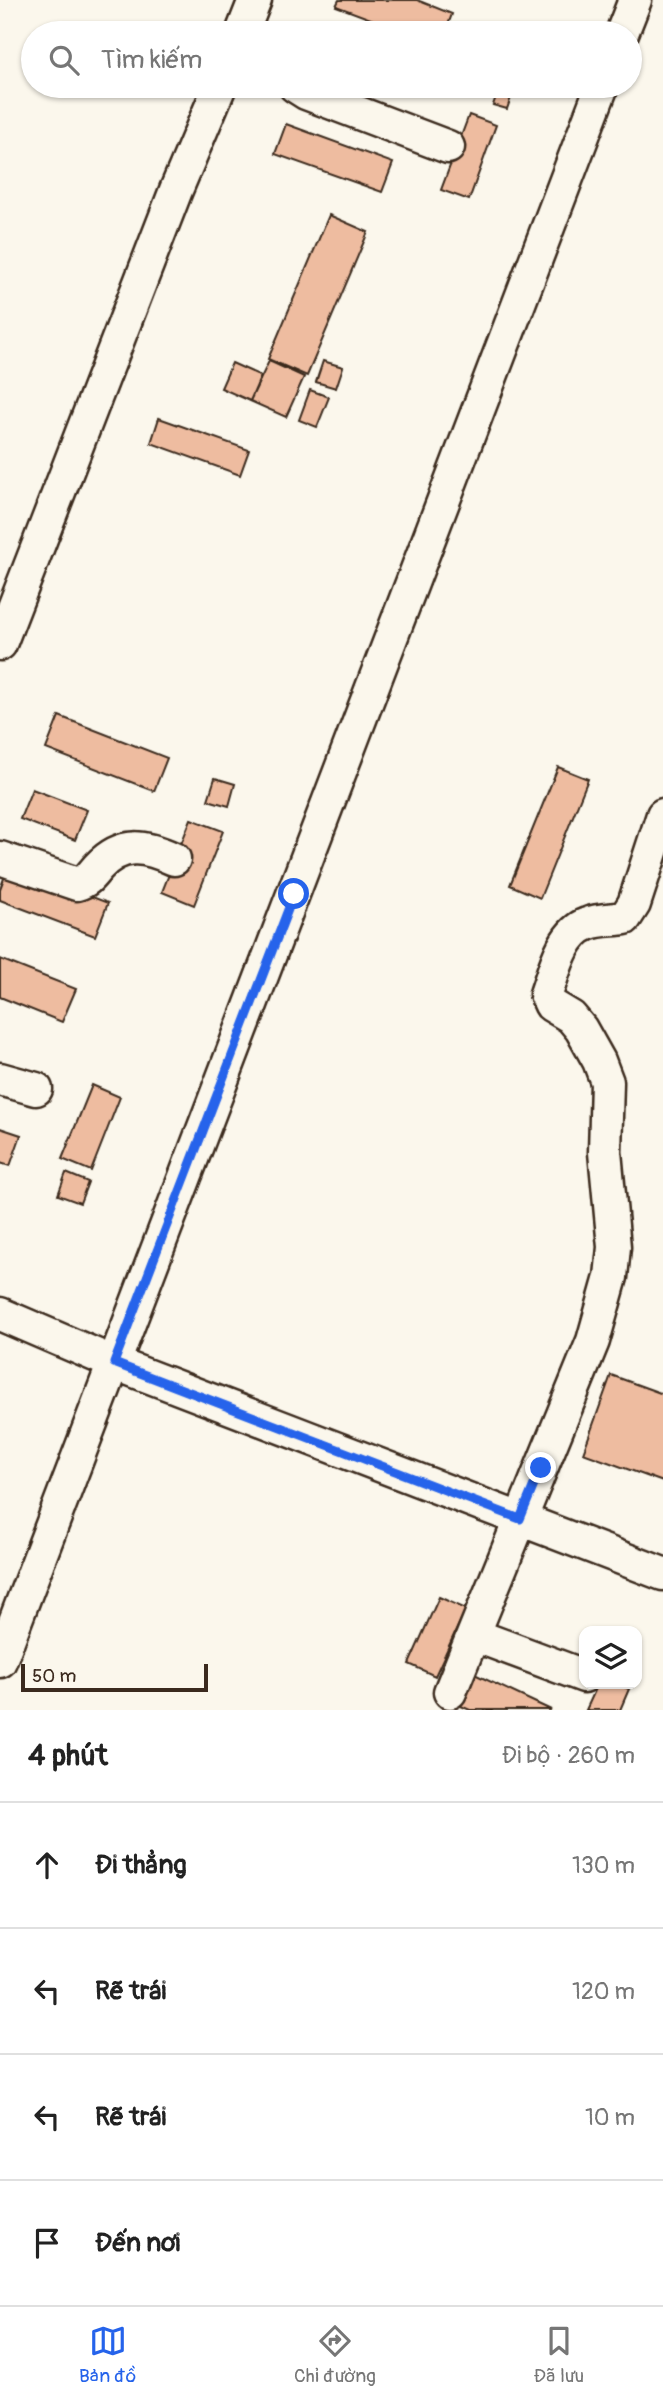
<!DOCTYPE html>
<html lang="vi">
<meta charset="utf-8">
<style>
:root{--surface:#fff;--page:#f6f6f6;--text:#222;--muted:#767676;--line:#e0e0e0;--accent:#2563eb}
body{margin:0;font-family:Pangolin,sans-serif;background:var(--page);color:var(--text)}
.controls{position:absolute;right:21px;bottom:21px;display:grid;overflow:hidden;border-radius:14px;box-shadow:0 2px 5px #0004}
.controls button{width:63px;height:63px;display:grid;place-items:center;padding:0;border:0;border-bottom:2px solid var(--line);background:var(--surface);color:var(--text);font:35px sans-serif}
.scale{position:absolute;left:21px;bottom:18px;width:187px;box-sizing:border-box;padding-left:7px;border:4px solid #3b2a1e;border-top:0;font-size:19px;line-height:24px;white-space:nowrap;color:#3b2a1e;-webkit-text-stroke:5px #fbf7ec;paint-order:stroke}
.stop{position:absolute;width:21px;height:21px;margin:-16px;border:5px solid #2563eb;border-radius:50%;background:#fff}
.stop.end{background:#2563eb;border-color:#fff;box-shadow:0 2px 7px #0008}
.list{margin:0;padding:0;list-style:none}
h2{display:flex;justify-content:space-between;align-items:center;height:91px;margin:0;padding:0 28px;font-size:30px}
h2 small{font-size:23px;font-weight:400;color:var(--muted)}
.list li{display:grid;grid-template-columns:46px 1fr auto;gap:21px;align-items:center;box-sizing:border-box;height:126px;padding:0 28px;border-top:2px solid var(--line)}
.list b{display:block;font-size:26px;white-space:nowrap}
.list em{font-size:23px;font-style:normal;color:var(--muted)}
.icon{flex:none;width:38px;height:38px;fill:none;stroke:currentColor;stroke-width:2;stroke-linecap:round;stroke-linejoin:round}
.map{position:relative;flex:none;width:663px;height:1710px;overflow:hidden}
.search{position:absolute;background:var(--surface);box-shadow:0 2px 5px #0004;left:21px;right:21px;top:21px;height:77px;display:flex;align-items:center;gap:18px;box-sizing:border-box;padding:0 24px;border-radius:38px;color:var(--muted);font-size:26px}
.sheet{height:595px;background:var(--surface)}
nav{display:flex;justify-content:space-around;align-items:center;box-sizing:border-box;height:98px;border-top:2px solid var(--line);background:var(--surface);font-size:19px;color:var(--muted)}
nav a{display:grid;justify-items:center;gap:4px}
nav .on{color:var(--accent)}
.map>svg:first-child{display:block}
</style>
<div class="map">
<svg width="663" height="1710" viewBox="0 0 663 1710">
<rect width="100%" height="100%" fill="#fbf7ec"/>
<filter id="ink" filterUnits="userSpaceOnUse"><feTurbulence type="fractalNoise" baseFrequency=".0143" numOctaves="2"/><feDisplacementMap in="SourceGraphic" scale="14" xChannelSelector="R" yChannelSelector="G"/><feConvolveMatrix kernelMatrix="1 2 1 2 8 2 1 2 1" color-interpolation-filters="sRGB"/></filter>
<g filter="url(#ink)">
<path fill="#eebca0" stroke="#3b2a1e" stroke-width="2" d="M339,0H417L452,14L445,33H408L336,6Z
M324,86H363L358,99Z
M500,86H515L507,109L493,105Z
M469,115L496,125L469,200L441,190Z
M286,124L393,163L382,192L275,154Z
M329,215L368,232L307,376L268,359Z
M269,361L304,377L286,417L250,401Z
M323,361L343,367L336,388L316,382Z
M232,363L261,376L250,401L221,388Z
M310,390L329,397L317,427L299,420Z
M159,418L249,450L240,475L151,443Z
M59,716L167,758L154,791L46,749Z
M558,767L588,779L540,898L510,885Z
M215,778L235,784L229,806L208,800Z
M32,789L87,810L75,840L20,819Z
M191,819L223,831L194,905L162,892Z
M9,865L108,903L95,936L0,900V889Z
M0,959L76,989L62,1022L0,997Z
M92,1085L120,1097L91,1171L62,1159Z
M0,1128L21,1135L10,1166L0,1163Z
M66,1173L88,1182L80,1203L58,1195Z
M611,1375L663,1394V1482L583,1453Z
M439,1597L466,1609L435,1676L409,1664Z
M468,1671L551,1710H470L454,1703Z
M598,1684H617L629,1689L620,1710H586Z"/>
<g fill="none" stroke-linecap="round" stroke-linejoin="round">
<defs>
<path id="minor" d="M242,33L255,0
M622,33L635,0
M295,86L306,93L448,147
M0,644L176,190L220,86
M0,858L77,884C88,881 91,875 98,867C122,841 145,846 174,859
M0,1079L36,1089
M0,1314L114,1363L663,1574
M474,1635L584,1676
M0,1661L602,86
M450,1692L593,1341L611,1277L614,1247L605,1152L607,1082L599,1061L581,1029L571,1017L551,1005L546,994C554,972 562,933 587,924C598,919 613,920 625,918L634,904L663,815"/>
</defs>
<use href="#minor" stroke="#3b2a1e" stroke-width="37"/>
<use href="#minor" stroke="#fbf7ec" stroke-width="32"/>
</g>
</g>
<g fill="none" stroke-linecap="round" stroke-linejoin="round" filter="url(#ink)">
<path stroke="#2563eb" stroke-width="9" d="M294,894L114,1363L520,1519L541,1468"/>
</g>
</svg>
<div class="controls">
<button><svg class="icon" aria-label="layers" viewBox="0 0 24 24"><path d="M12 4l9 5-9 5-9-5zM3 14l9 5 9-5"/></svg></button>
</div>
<div class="scale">50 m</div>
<div class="stop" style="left:294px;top:894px"></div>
<div class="stop end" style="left:541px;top:1468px"></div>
<div class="search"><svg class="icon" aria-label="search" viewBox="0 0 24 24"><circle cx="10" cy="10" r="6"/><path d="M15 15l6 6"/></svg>Tìm kiếm</div>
</div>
<section class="sheet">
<h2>4 phút<small>Đi bộ · 260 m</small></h2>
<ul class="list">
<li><svg class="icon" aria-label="ahead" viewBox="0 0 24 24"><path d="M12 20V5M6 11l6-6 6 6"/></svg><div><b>Đi thẳng</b></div><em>130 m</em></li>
<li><svg class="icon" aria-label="left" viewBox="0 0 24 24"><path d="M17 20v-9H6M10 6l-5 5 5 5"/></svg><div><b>Rẽ trái</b></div><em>120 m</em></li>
<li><svg class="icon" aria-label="left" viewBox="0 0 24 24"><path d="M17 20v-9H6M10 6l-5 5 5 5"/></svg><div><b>Rẽ trái</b></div><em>10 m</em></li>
<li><svg class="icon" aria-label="arrive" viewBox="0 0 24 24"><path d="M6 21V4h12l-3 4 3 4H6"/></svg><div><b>Đến nơi</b></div></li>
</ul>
</section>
<nav>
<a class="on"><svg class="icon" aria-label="map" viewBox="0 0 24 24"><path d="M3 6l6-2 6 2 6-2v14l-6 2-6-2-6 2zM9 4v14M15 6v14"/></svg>Bản đồ</a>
<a><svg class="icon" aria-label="directions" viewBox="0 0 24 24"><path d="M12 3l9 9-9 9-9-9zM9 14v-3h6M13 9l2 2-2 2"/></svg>Chỉ đường</a>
<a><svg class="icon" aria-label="saved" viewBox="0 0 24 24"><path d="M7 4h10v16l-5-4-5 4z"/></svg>Đã lưu</a>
</nav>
